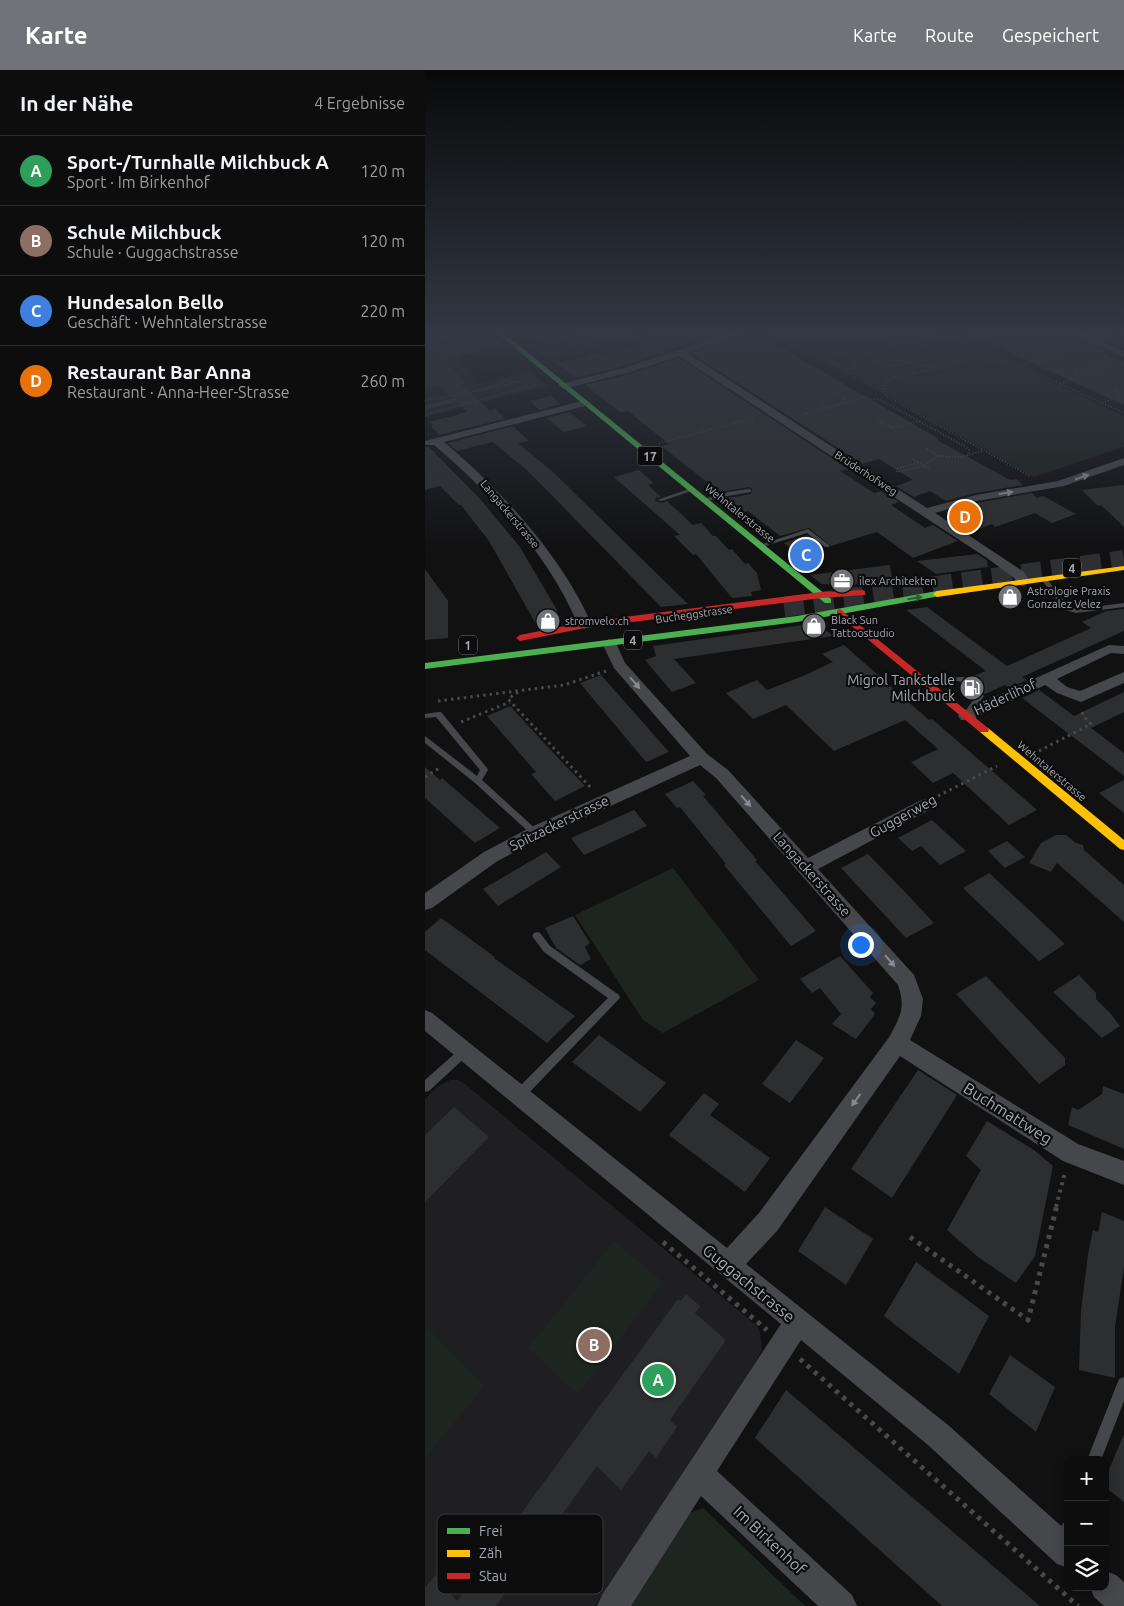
<!DOCTYPE html>
<html lang="de">
<meta charset="utf-8">
<style>
:root{--surface:#0d0d0e;--page:#1b1b1c;--text:#f1f3f6;--muted:#9a9c9e;--line:#2d2d2e;--accent:#717379}
body{margin:0;font-family:Ubuntu,sans-serif;background:var(--page);color:var(--text)}
.controls{position:absolute;right:15px;bottom:15px;display:grid;overflow:hidden;border-radius:10px;box-shadow:0 2px 12px #0003}
.controls button{width:45px;height:45px;display:grid;place-items:center;padding:0;border:0;border-bottom:1px solid var(--line);background:var(--surface);color:var(--text);font:25px sans-serif}
.you{position:absolute;left:435px;top:874px;width:18px;height:18px;margin:-12px;border:4px solid #fff;border-radius:50%;background:#1a73e8;box-shadow:0 0 0 8px #1a73e833}
.badge{display:grid;place-items:center;width:32px;height:32px;border-radius:50%;background:var(--accent);color:#fff;font-size:16px;font-weight:700}
.pin{position:absolute;translate:-50% -50%;border:2px solid #fff;box-shadow:0 1px 5px #0006}
.list{margin:0;padding:0;list-style:none}
h2{display:flex;justify-content:space-between;align-items:center;height:65px;margin:0;padding:0 20px;font-size:21px}
h2 small{font-size:16px;font-weight:400;color:var(--muted)}
.list li{display:grid;grid-template-columns:32px 1fr auto;gap:15px;align-items:center;box-sizing:border-box;height:70px;padding:0 20px;border-top:1px solid var(--line)}
.list b{display:block;font-size:19px;white-space:nowrap}
.list p{margin:0;font-size:16px;white-space:nowrap;color:var(--muted)}
.list em{font-size:16px;font-style:normal;color:var(--muted)}
.icon{flex:none;width:28px;height:28px;fill:none;stroke:currentColor;stroke-width:2;stroke-linecap:round;stroke-linejoin:round}
.map{position:relative;flex:none;width:699px;height:1536px;overflow:hidden}
header{display:flex;align-items:center;gap:30px;box-sizing:border-box;height:70px;padding:0 25px;background:var(--accent);color:#fff}
header strong{font-size:24px}
nav{display:flex;gap:28px;margin-inline-start:auto;font-size:18px}
main{display:flex}
aside{flex:1;background:var(--surface)}
.map>svg:first-child{display:block}
</style>
<header>
<strong>Karte</strong>
<nav><a>Karte</a><a>Route</a><a>Gespeichert</a></nav>
</header>
<main>
<aside>
<h2>In der Nähe<small>4 Ergebnisse</small></h2>
<ul class="list">
<li><span class="badge" style="background:#2e9e5b">A</span><div><b>Sport-/Turnhalle Milchbuck A</b><p>Sport · Im Birkenhof</p></div><em>120 m</em></li>
<li><span class="badge" style="background:#8d6e63">B</span><div><b>Schule Milchbuck</b><p>Schule · Guggachstrasse</p></div><em>120 m</em></li>
<li><span class="badge" style="background:#3f7fe0">C</span><div><b>Hundesalon Bello</b><p>Geschäft · Wehntalerstrasse</p></div><em>220 m</em></li>
<li><span class="badge" style="background:#e8710a">D</span><div><b>Restaurant Bar Anna</b><p>Restaurant · Anna-Heer-Strasse</p></div><em>260 m</em></li>
</ul>
</aside>
<div class="map">
<svg width="699" height="1536" viewBox="0 0 699 1536">
<rect width="100%" height="100%" fill="#111112"/>
<path fill="#1f1e20" d="M0,264H6L34,289L55,313L0,326Z
M25,1010H33L40,1014L332,1256L335,1263L337,1280L332,1290L170,1536H0V1029L12,1017Z"/>
<path fill="#1e241f" d="M153,264H216L161,282L124,291L105,275Z
M343,264H511L554,278L699,346V377L609,407L464,326Z
M105,301L122,316L0,347V326Z
M248,798L334,910L238,963L218,950L150,845Z
M189,1171L238,1212L153,1325L103,1278Z
M3,1258L60,1316L0,1388V1261Z
M278,1438L380,1536H203L262,1444Z"/>
<g fill="none" stroke-linecap="round" stroke-linejoin="round">
<path stroke="#2d3439" stroke-width="4" d="M0,337L35,328"/>
</g>
<path fill="#2d2e2f" d="M234,264H295L198,296L151,308L132,293L213,275V271Z
M317,264H320L321,268L334,265L514,369L512,370L585,410L592,409L598,415L551,423L521,431L505,421L489,427L471,416L488,410L454,389L438,394L266,283Z
M544,264H645L682,281L677,283L699,292V335Z
M664,264H685L699,270V276L695,277Z
M68,265L77,273L78,277L19,290L41,313L36,314L65,341L70,339L80,349L14,365L6,356L8,355L4,352L42,342L13,315L0,318V273L4,277Z
M254,288L423,399L415,401L449,423L456,421L474,432L466,435L500,458L508,455L533,471L488,488L452,462L406,476L384,458L355,466L323,441L320,442L303,428L326,424L327,418L324,417L295,422L236,376L244,374L203,341L195,342L160,315L206,304Z
M126,326L136,334L114,340L105,331Z
M144,342L162,356L138,362L122,348Z
M88,356L104,371L93,373L129,403L263,534L236,537L103,401L68,372L32,381L23,373Z
M0,377H4L55,429L95,477L132,540L134,552L112,556L64,471L36,435H34L15,416L0,420Z
M214,400L228,413L223,415L236,427L231,428L230,431L237,433L242,431L268,455L276,453L288,466H291L304,480L307,479L320,494L323,493L332,503L336,520L326,522L327,526L307,528L271,484L268,485L249,466L255,465L189,407Z
M699,415V457L676,435L673,436L657,420Z
M607,423L612,428L618,426L651,444L627,453L610,443L570,457L567,454L543,463L523,450L541,443L533,438L552,433Z
M382,465L399,480L378,488L359,473Z
M552,484L562,490L563,497L511,504L492,491Z
M465,495L467,510L419,516L397,514L385,505Z
M0,499L23,531V568L0,570Z
M502,537L582,596L666,558L657,552L681,541L699,539V561L597,607L602,610L584,618L580,615L560,624L543,608L561,601L481,540Z
M392,553L408,566L249,589L271,613L247,622L220,590L231,586L228,576Z
M419,575L504,650L507,649L612,740L584,755L528,703L508,713L486,692L513,679L480,650L409,681L361,635L328,649L301,623L332,610L342,620L378,606L408,592L397,584Z
M176,605L222,657L244,682L221,692L155,613Z
M614,620L649,646L699,622V642L666,658L699,683V706L597,628Z
M85,636L135,690L160,716L130,731L106,704L111,702L62,646Z
M0,697L15,710L17,708L75,758L50,773L0,728Z
M699,710V743L674,723Z
M268,711L281,725L278,726L332,790L330,791L391,861L366,876L299,795L301,794L255,737L252,738L240,724Z
M209,740L222,756L159,785L146,768Z
M507,750L541,781L515,795L496,776L487,781L473,768Z
M631,765H641L651,773L658,775L659,780L699,815V852L632,793L626,802L604,793L616,773Z
M582,771L600,787L580,798L563,781Z
M121,782L136,797L73,836L58,819Z
M443,784L479,821L509,853L481,868L416,798Z
M564,803L601,837L640,874L614,891L538,818Z
M148,846L165,873L160,877L166,889L155,895L131,878L120,858Z
M16,848L70,887L69,888L150,946L122,973L0,880V862Z
M415,886L448,923L445,927L451,933L446,939L450,944L431,969L407,954L416,944L395,918L387,923L375,909Z
M654,905L671,923V929L686,944L695,956L677,968L628,922Z
M561,906L640,988V995L614,1014L531,924Z
M174,965L241,1013L215,1042L147,992Z
M371,970L399,988L365,1033L337,1014Z
M493,1000L532,1025L467,1128L426,1099Z
M678,1016L699,1024V1079L643,1055L647,1037L653,1040L677,1024Z
M279,1023L294,1034L285,1045L345,1088L320,1122L244,1065Z
M29,1037L64,1067L0,1132V1065Z
M562,1051L609,1080L628,1096L610,1186L591,1213L553,1187L522,1160L556,1100L541,1086Z
M400,1137L448,1169L421,1215L373,1181Z
M677,1142L699,1151V1197L690,1257V1308L654,1300L656,1240L663,1184L668,1160L673,1162Z
M491,1192L564,1246L534,1304L459,1246Z
M261,1224L275,1236L270,1243L301,1270L245,1350L252,1357L231,1388L224,1381L196,1420L172,1396L71,1536H0V1518L10,1505L32,1531L253,1229L256,1231Z
M585,1285L630,1317L611,1362L564,1324Z
M361,1320L481,1422L615,1536H517L330,1368Z
M699,1364V1432L680,1417V1409Z"/>
<g fill="none" stroke-linecap="round" stroke-linejoin="round">
<path stroke="#2e2f32" stroke-width="20" stroke-dasharray="20 10" stroke-linecap="butt" d="M359,537L699,490"/>
<path stroke="#48494b" stroke-width="2" stroke-dasharray="1 2" stroke-linecap="butt" d="M225,264L223,265L243,273
M518,264L552,276L699,343
M4,276H10L23,288
M634,279L630,281L636,285
M431,280L443,282L448,286L430,287L428,289L430,298L419,299L400,288Z
M122,282L186,264
M448,286L474,291L475,295H461L450,291Z
M460,286L453,279L480,269L532,287
M617,290L610,286V284L646,274
M474,291L507,297L537,285L547,288L552,276L580,273L586,269L612,264
M184,292L167,284L223,265
M588,292L547,288L517,298L470,307L460,312L459,321L461,326L605,406
M475,295L490,302
M596,295L636,285
M676,302L670,298L687,292
M655,307L651,304V301L684,291
M635,314L653,307L677,302
M409,324L420,329L417,334
M698,326L690,321L699,317
M0,331L95,312L81,311L57,319
M396,333L410,342
M677,333L699,326
M1,338L29,331L30,326
M379,344L438,328L456,330L539,376L544,380L543,386
M0,345L113,314
M452,350L468,358L496,351
M234,373L330,348
M502,379L514,386
M488,389L504,399
M493,392L472,399V402L499,396L513,386L536,387L558,381"/>
<path stroke="#48494b" stroke-width="3" stroke-dasharray="2.5 4" stroke-linecap="butt" d="M93,622L83,629L167,719
M13,631L139,615L181,601
M36,652L85,632
M614,681L666,654L658,646L657,640
M0,707L16,697
M513,726L572,696"/>
<path stroke="#48494b" stroke-width="4" stroke-dasharray="3 4.5" stroke-linecap="butt" d="M631,1137L640,1102"/>
<path stroke="#48494b" stroke-width="5" stroke-dasharray="4 5.5" stroke-linecap="butt" d="M485,1167L603,1250L632,1135
M238,1172L342,1260
M375,1289L653,1536"/>
<path fill="#46474b" fill-rule="evenodd" d="M264,419L269,420L237,431L232,430Z
M324,419L326,420V422L297,427L279,432L276,430L297,423Z
M383,459L404,475V477H400L382,463L337,477L332,476Z
M619,507L621,508L644,537L651,539L699,533V537L651,543L640,540L616,509Z
M536,607H539L559,626L544,648H541L537,646L551,626L534,611L500,614L496,612L500,610Z
M13,642H16L62,698L63,700L57,710L113,761L114,763L113,765H107L50,713L0,673V666L52,706L55,700L11,647L0,648V644Z
M112,862L115,863L125,876L194,925L195,928L98,1029L94,1030L90,1029L88,1025L90,1021L183,928L119,882L107,866L109,863Z
M40,976L44,978L45,981L44,984L4,1021L0,1022V1010L36,978Z
M699,1307V1331L676,1390H662L694,1309Z
M643,1451V1476L637,1480L632,1477L629,1472L638,1453Z"/>
<path fill="#46474b" fill-rule="evenodd" d="M302,264H315L262,283L502,438L551,425L633,411L699,388V395L639,416L552,431L510,443L599,502L605,512L599,516L594,515L589,508L562,488L254,286L205,302L142,318L139,319L134,316L136,314L199,298Z
M647,264H659L699,281V287Z
M161,330L166,333L164,335L19,372C76,420 137,486 167,555L160,559L153,555C124,485 66,423 9,375H0V371Z
M184,569L191,573L200,593L282,684L303,700L383,788L494,731L500,729L506,731L508,735L506,739L393,799L489,905L498,929L496,946L485,970L653,1074L699,1091V1115L638,1091L475,986L352,1161L321,1194L523,1355L643,1462V1498L632,1494L503,1375L376,1270L292,1401L427,1525L432,1536H393L276,1426L206,1536H172L177,1525L356,1254L0,961V940L7,943L302,1178L334,1143L465,966C475,946 481,938 473,915L291,708L275,695L116,768L71,792L7,838L0,840V823L59,782L104,758L265,686L189,598L177,573Z
M684,575L699,576V584L686,583L632,609L642,617L655,621L699,602V613L656,632L632,623L620,615L546,650H536L533,646L536,642Z
M680,1501L691,1505L699,1512V1536H679L669,1527L665,1517H680Z"/>
<path fill="#4caf50" fill-rule="evenodd" d="M73,264H80L406,529V533H400Z
M512,521L516,524L515,526L372,552L0,599V593L372,546Z"/>
<path fill="#ffc107" fill-rule="evenodd" d="M699,496V500L512,527L508,524L512,521Z
M559,657L563,658L699,770V780L695,779L555,662L554,660L555,658Z"/>
<path fill="#c62828" fill-rule="evenodd" d="M437,520L440,521V525L396,528L160,558L95,571L91,568L95,565L160,552L396,522Z
M415,539L563,658L564,660L563,662H555L412,544V540Z"/>
</g>
<defs><path id="oneway-solid" d="M-6-.8H1V-3.2L6.5 0L1 3.2V.8H-6Z" transform="scale(1.25)"/></defs>
<g fill="#888b92">
<use href="#oneway-solid" transform="translate(657 407) rotate(-19)"/>
<use href="#oneway-solid" transform="translate(581 423) rotate(-9)"/>
<use href="#oneway-solid" transform="translate(210 613) rotate(49)"/>
<use href="#oneway-solid" transform="translate(321 731) rotate(49)"/>
<use href="#oneway-solid" transform="translate(465 891) rotate(50)"/>
<use href="#oneway-solid" transform="translate(431 1030) rotate(126)"/>
</g>
<use fill="#2c5e2e" href="#oneway-solid" transform="translate(490 528) rotate(-9)"/>
<linearGradient id="sky" x2="0" y2="1"><stop stop-color="#09090a"/><stop offset="0.55" stop-color="#323844"/><stop offset="1" stop-color="#323844" stop-opacity="0"/></linearGradient>
<rect width="699" height="479" fill="url(#sky)"/>
<defs>
<symbol id="office-disc" viewBox="-11 -11 22 22"><circle r="9.5" fill="#717379" stroke="#0c0c0d"/><path d="M-6-3h4V-5.5h4V-3h4V5H-6ZM-1-4.5V-3h2v-1.5ZM-6 0V1H6V0Z" fill="#fff"/></symbol>
<symbol id="shop-disc" viewBox="-11 -11 22 22"><circle r="9.5" fill="#717379" stroke="#0c0c0d"/><path d="M-5-2.5h2.3a2.7 3.5 0 0 1 5.4 0H5L5.5 6h-11ZM-1.5-2.5h3a1.5 2.3 0 0 0-3 0Z" fill="#fff"/></symbol>
<symbol id="fuel-disc" viewBox="-11 -11 22 22"><circle r="9.5" fill="#717379" stroke="#0c0c0d"/><path d="M-5.5-6h7V0h2V4h1.3V-2.5L3-4.5l.8-.8L6-3V5H2.5V1h-1V6h-7ZM-4.2-4.7v3.2H.2V-4.7Z" fill="#fff"/></symbol>
</defs>
<g fill-rule="evenodd">
<use href="#office-disc" x="403" y="497" width="28" height="28"/>
<use href="#shop-disc" x="571" y="513" width="28" height="28"/>
<use href="#shop-disc" x="109" y="537" width="28" height="28"/>
<use href="#shop-disc" x="375" y="542" width="28" height="28"/>
<use href="#fuel-disc" x="533" y="604" width="28" height="28"/>
</g>
<g text-anchor="middle" dominant-baseline="central" stroke-width="4.5" stroke-linejoin="round" paint-order="stroke">
<g font-size="11" fill="#a4a8b1" stroke="#0c0c0d">
<text transform="translate(441 403) rotate(33)">Brüderhofweg</text>
<text transform="translate(315 443) rotate(39)">Wehntalerstrasse</text>
<text transform="translate(85 444) rotate(50)">Langackerstrasse</text>
<text transform="translate(269 544) rotate(-8)">Bucheggstrasse</text>
<text transform="translate(627 701) rotate(40)">Wehntalerstrasse</text>
</g>
<g font-size="11" fill="#a4a8b1" stroke="#0c0c0d" text-anchor="start">
<text x="434" y="511">ilex Architekten</text>
<text x="602" y="521">Astrologie Praxis<tspan x="602" dy="13">Gonzalez Velez</tspan></text>
<text x="406" y="550">Black Sun<tspan x="406" dy="13">Tattoostudio</tspan></text>
<text x="140" y="551">stromvelo.ch</text>
</g>
<g fill="#0c0c0d" stroke="#767980" stroke-width="1">
<rect x="212.5" y="376.5" width="25" height="19" rx="4"/>
<rect x="638" y="488.5" width="18" height="19" rx="4"/>
<rect x="199" y="560.5" width="18" height="19" rx="4"/>
<rect x="34" y="565.5" width="18" height="19" rx="4"/>
</g>
<g font-size="12" font-weight="bold" fill="#a4a8b1">
<text x="225" y="386">17</text>
<text x="647" y="498">4</text>
<text x="208" y="570">4</text>
<text x="43" y="575">1</text>
</g>
<g font-size="14" fill="#a4a8b1" stroke="#0c0c0d" text-anchor="end">
<text x="530" y="610">Migrol Tankstelle<tspan x="530" dy="16">Milchbuck</tspan></text>
</g>
<g font-size="14" fill="#a4a8b1" stroke="#0c0c0d">
<text transform="translate(580 627) rotate(-25)">Häderlihof</text>
<text transform="translate(478 746) rotate(-29)">Guggerweg</text>
<text transform="translate(134 753) rotate(-26)">Spitzackerstrasse</text>
<text transform="translate(387 804) rotate(48)">Langackerstrasse</text>
</g>
<g font-size="16" fill="#a4a8b1" stroke="#0c0c0d">
<text transform="translate(583 1043) rotate(32)">Buchmattweg</text>
<text transform="translate(324 1213) rotate(39)">Guggachstrasse</text>
<text transform="translate(345 1470) rotate(43)">Im Birkenhof</text>
</g>
</g>
<rect x="12" y="1444" width="166" height="80" rx="8" fill="#0c0c0d" stroke="#3a3b3e" stroke-width="1"/>
<rect x="22" y="1458" width="23" height="6" fill="#4caf50"/>
<rect x="22" y="1480" width="23" height="7" fill="#ffc107"/>
<rect x="22" y="1503" width="23" height="6" fill="#c62828"/>
<g font-size="14" fill="#a4a8b1">
<text x="54" y="1466">Frei</text>
<text x="54" y="1488">Zäh</text>
<text x="54" y="1511">Stau</text>
</g>
</svg>
<div class="controls">
<button>+</button>
<button>−</button>
<button><svg class="icon" aria-label="layers" viewBox="0 0 24 24"><path d="M12 4l9 5-9 5-9-5zM3 14l9 5 9-5"/></svg></button>
</div>
<div class="you"></div>
<div class="pin badge" style="left:233px;top:1310px;background:#2e9e5b">A</div>
<div class="pin badge" style="left:169px;top:1275px;background:#8d6e63">B</div>
<div class="pin badge" style="left:381px;top:485px;background:#3f7fe0">C</div>
<div class="pin badge" style="left:540px;top:447px;background:#e8710a">D</div>
</div>
</main>
